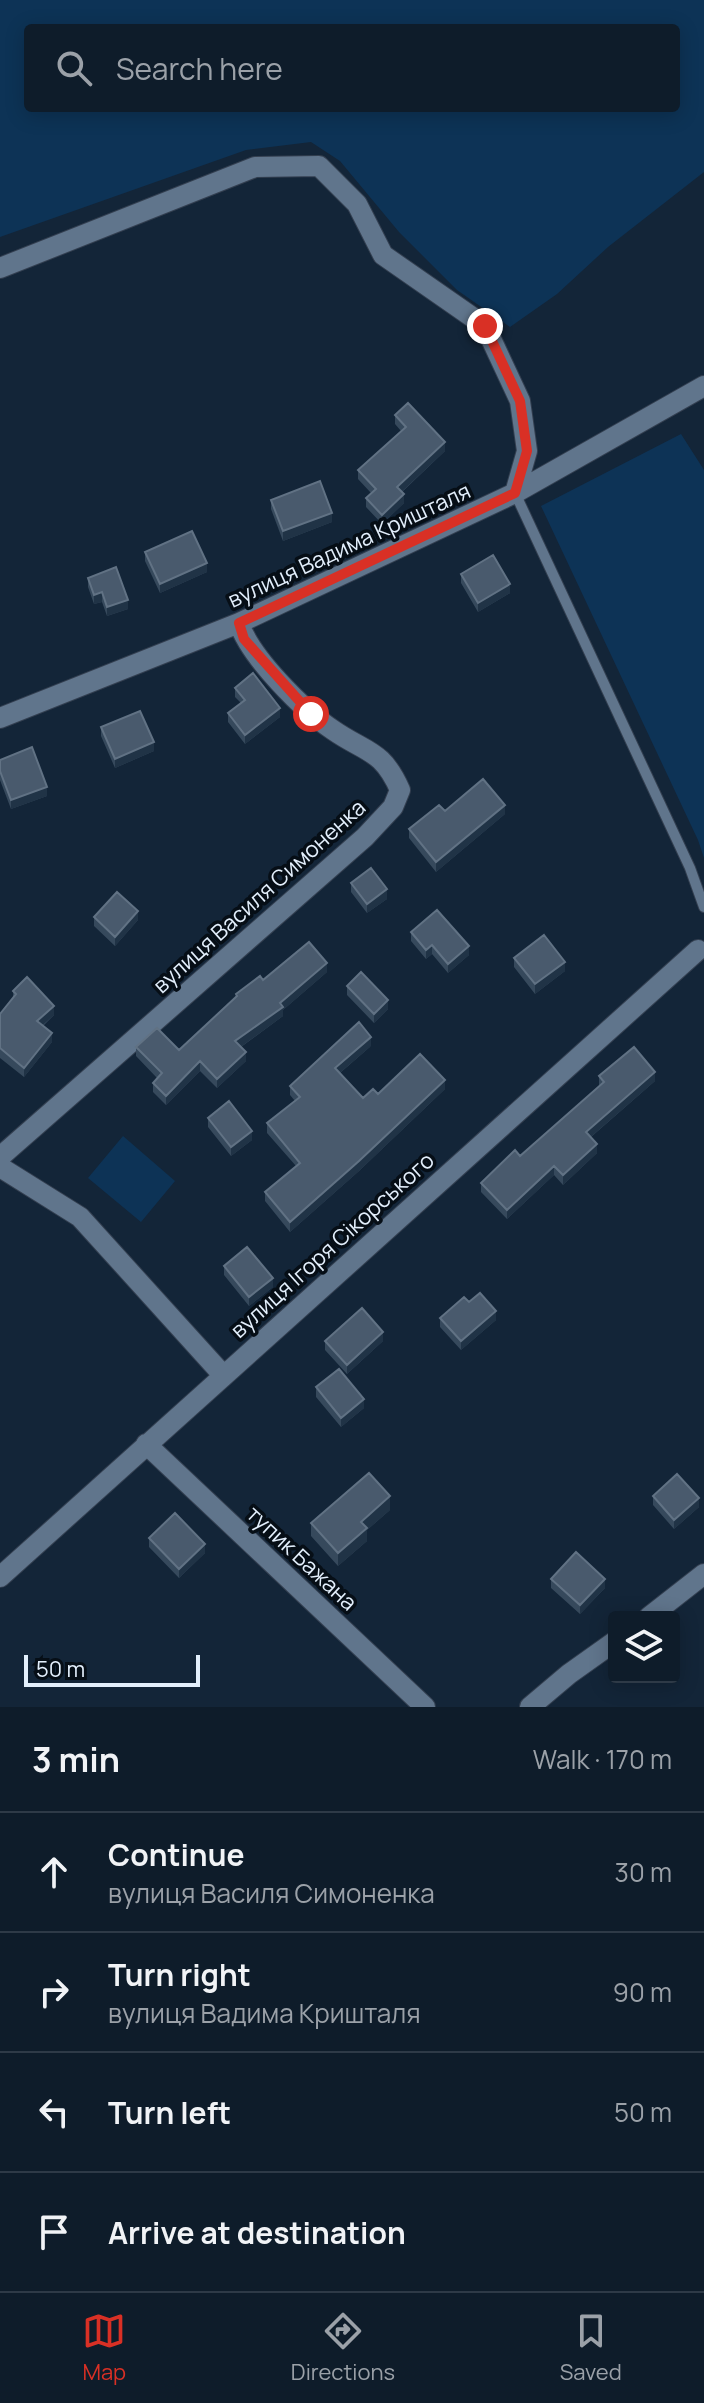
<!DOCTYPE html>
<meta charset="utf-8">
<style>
:root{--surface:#0e1c2a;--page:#1c2936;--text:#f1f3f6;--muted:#9ba1a8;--line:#2e3a47;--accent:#d93025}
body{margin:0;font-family:Manrope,sans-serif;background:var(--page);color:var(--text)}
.controls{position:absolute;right:24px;bottom:24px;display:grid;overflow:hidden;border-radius:8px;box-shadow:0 4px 20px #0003}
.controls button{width:72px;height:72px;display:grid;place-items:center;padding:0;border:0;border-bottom:2px solid var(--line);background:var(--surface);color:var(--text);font:40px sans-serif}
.scale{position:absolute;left:24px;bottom:20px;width:176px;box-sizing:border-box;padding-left:8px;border:4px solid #e3effc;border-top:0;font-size:22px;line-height:28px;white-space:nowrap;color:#e3effc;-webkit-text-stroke:6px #060e16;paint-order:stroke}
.stop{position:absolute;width:24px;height:24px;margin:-18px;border:6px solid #d93025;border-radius:50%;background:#fff}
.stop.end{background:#d93025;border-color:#fff;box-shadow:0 2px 8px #0008}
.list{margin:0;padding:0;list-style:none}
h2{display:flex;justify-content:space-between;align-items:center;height:104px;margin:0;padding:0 32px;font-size:34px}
h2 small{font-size:26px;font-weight:400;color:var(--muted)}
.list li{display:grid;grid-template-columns:52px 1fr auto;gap:24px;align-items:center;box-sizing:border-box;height:120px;padding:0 32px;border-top:2px solid var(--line)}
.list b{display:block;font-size:30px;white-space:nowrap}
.list p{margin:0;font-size:26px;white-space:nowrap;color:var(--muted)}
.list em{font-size:26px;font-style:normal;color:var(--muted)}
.icon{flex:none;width:44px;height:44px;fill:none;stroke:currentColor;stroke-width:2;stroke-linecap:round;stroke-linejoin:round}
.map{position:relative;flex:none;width:704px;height:1707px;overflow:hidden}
.search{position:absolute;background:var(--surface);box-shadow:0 4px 20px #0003;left:24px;right:24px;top:24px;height:88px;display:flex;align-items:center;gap:20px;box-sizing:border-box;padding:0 28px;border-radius:8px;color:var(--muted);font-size:30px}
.sheet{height:584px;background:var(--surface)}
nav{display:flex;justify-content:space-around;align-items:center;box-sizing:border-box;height:112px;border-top:2px solid var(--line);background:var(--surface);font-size:22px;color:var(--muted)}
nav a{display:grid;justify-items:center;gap:4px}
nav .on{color:var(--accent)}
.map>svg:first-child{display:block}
</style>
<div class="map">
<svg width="704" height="1707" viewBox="0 0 704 1707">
<rect width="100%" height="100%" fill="#132538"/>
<path fill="#0d3356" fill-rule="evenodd" d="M0,0H704V172L608,247L557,294L510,327L457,290L399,232L340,161L311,142L246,150L0,237ZM28,28H676V108H28Z
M681,434L704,470V858L698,840L541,506Z
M123,1136L175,1181L141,1222L88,1178Z"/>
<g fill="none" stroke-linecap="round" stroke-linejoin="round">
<defs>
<path id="service" d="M515,493L690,868L704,907"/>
<path id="minor" d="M0,268L255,167L319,166L357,204L383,255L485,326L520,401L527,451L515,493
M0,718L239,623L515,493L704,386
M0,1157L365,837L393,807L400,790C382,749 366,753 333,730C303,710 250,657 239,623
M0,1167L80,1217L223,1375
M146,1444L425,1707
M0,1577L698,950
M649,1617L704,1574
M530,1707L569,1674L614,1642"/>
</defs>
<use href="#service" stroke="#333f50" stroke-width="12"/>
<use href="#minor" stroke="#333f50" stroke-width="22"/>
<use href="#service" stroke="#60758c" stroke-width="10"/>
<use href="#minor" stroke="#60758c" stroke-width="20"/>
</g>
<path fill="#36495c" d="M395,415L445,451L402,492L404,503L382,524L366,507V498L371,493L358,479V470L401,431L395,424Z
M271,500L332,522L283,541L271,509Z
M145,552L207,572L160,593L145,561Z
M461,574L510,593L478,612L461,583Z
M88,578L128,609L107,616L102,602L94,604L88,587Z
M235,688L280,717L245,744L228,722V713L241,703L235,697Z
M101,727L154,751L115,768L101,736Z
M0,760L47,796L11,809L0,780Z
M505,814L436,872L409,838V829Z
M351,883L387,899L367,913L351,892Z
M94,917L138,920L115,946L94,926Z
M411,932L469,955L448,973L432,954L426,959L411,941Z
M514,958L565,971L535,994L514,967Z
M327,972L283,1010V1016L241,1047L246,1061L217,1088L200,1071L166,1105L153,1092V1083L157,1078L136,1056V1047L179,1050L236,997V994L263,980Z
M347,986L388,1009L374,1023L347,995Z
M13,991L54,1015L43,1026L52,1042L24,1077L0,1058V1014L13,999Z
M371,1046L340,1073L363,1098L378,1094L445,1089L359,1171L290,1232L265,1201V1192L296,1166L267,1133V1123L295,1101L290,1095V1086Z
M599,1076L655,1081L591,1137L597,1153L563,1185L554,1175L507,1219L481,1192V1183L520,1156L599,1086Z
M208,1118L252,1140L231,1156L208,1127Z
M224,1266L273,1287L249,1306L224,1275Z
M469,1302L496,1320L461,1350L440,1327V1318Z
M325,1341H383L347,1374L325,1350Z
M316,1387L364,1408L341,1427L316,1397Z
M653,1496L699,1507L674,1529L653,1505Z
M390,1510L367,1530V1541L338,1566L311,1536V1523Z
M149,1538L205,1553L179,1578L149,1547Z
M551,1579L605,1588L580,1614L551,1588Z"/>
<path fill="#203346" d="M445,442V451L397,496V487Z
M404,494V503L382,524V515Z
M332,513V522L283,541V531Z
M207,563V572L160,593V584Z
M510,584V593L478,612V603Z
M102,592V602L94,604V595Z
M128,600V609L107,616V607Z
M280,708V717L245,744V735Z
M154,742V751L115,768V759Z
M47,787V796L11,809V800Z
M505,805V814L436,872V862Z
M387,889V899L367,913V904Z
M138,911V920L115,946V937Z
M432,945V954L426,959V950Z
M469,946V955L448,973V964Z
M565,962V971L535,994V984Z
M327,963V972L283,1010V1016L235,1051V1041Z
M388,1000V1009L374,1023V1014Z
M54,1006V1015L37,1030V1021Z
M52,1033V1042L24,1077V1068Z
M371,1037V1046L335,1077V1068Z
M246,1052V1061L217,1088V1079Z
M200,1061V1071L166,1105V1096Z
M655,1072V1081L586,1141V1132Z
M445,1080V1089L359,1171L290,1232V1222Z
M252,1131V1140L231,1156V1147Z
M597,1144V1153L563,1185V1175Z
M554,1166V1175L507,1219V1210Z
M273,1278V1287L249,1306V1297Z
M496,1311V1320L461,1350V1341Z
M383,1332V1341L347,1374V1365Z
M364,1399V1408L341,1427V1418Z
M390,1496V1510L367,1530V1541L338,1566V1553L361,1522Z
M699,1498V1507L674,1529V1520Z
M205,1544V1553L179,1578V1569Z
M605,1579V1588L580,1614V1605Z"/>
<path fill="#495a6d" stroke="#617284" stroke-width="2" d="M408,403L445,442L397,487L404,494L382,515L366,498L376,489L358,470L406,427L395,415Z
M320,481L332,513L283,531L271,500Z
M192,531L207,563L160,584L145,552Z
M493,555L510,584L478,603L461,574Z
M116,567L128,600L107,607L102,592L94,595L88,578Z
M253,673L280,708L245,735L228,713L245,700L235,688Z
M140,711L154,742L115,759L101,727Z
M32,747L47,787L11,800L0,771V760Z
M483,779L505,805L436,862L409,829L439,805L445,811Z
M371,868L387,889L367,904L351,883Z
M117,892L138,911L115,937L94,917Z
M437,910L469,946L448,964L432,945L426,950L411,932Z
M544,935L565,962L535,984L514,958Z
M309,942L327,963L280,1003L283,1007L235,1041L246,1052L217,1079L200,1061L166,1096L153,1083L162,1073L136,1047L157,1028L179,1050L237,996L236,994L260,976L263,980Z
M361,972L388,1000L374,1014L347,986Z
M27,977L54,1006L37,1021L52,1033L24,1068L0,1048V1014L16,994L13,991Z
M359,1022L371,1037L335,1068L363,1098L373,1089L378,1094L420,1054L445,1080L359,1161L290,1222L265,1192L300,1163L267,1123L300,1097L290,1086Z
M634,1047L655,1072L586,1132L597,1144L563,1175L554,1166L507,1210L481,1183L515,1150L520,1156L604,1082L599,1076Z
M229,1101L252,1131L231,1147L208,1118Z
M247,1247L273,1278L249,1297L224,1266Z
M480,1293L496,1311L461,1341L440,1318L464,1297L469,1302Z
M362,1308L383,1332L347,1365L325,1341Z
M339,1369L364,1399L341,1418L316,1387Z
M369,1473L390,1496L361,1522L367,1528L338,1553L311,1523Z
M677,1474L699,1498L674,1520L653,1496Z
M175,1513L205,1544L179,1569L149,1538Z
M576,1552L605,1579L580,1605L551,1579Z"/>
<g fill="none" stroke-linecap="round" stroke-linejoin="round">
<path stroke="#d93025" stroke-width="10" d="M311,714L244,639L239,623L515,493L527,451L520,401L485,326"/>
</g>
<g text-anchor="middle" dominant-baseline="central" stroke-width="7" stroke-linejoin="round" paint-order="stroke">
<g font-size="22" fill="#e3effc" stroke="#060e16">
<text transform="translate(349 545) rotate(-25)">вулиця Вадима Кришталя</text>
<text transform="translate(259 896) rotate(-42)">вулиця Василя Симоненка</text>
<text transform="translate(332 1245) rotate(-42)">вулиця Ігоря Сікорського</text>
<text transform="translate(302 1558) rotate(43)">тупик Бажана</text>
</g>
</g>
</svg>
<div class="controls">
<button><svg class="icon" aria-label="layers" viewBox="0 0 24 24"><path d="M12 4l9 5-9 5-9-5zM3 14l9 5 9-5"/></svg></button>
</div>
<div class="scale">50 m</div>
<div class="stop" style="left:311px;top:714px"></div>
<div class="stop end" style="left:485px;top:326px"></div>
<div class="search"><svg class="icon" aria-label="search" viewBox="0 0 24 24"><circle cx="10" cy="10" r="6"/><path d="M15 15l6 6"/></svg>Search here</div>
</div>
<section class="sheet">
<h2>3 min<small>Walk · 170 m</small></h2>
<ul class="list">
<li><svg class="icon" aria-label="ahead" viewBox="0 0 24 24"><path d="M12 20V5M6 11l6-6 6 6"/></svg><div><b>Continue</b><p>вулиця Василя Симоненка</p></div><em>30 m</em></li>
<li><svg class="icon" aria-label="right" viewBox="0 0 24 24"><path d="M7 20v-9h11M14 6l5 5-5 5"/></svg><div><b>Turn right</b><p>вулиця Вадима Кришталя</p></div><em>90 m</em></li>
<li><svg class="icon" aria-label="left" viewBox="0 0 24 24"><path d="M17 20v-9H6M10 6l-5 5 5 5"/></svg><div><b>Turn left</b></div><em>50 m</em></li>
<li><svg class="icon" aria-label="arrive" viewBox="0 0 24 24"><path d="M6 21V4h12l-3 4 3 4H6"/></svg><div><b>Arrive at destination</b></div></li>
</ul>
</section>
<nav>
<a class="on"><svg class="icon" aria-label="map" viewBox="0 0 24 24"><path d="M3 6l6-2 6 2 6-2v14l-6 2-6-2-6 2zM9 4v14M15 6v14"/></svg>Map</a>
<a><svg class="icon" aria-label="directions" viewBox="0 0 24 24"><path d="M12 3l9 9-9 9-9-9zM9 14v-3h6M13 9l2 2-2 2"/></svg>Directions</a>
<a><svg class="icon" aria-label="saved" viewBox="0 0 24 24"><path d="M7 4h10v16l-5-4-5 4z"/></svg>Saved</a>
</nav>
